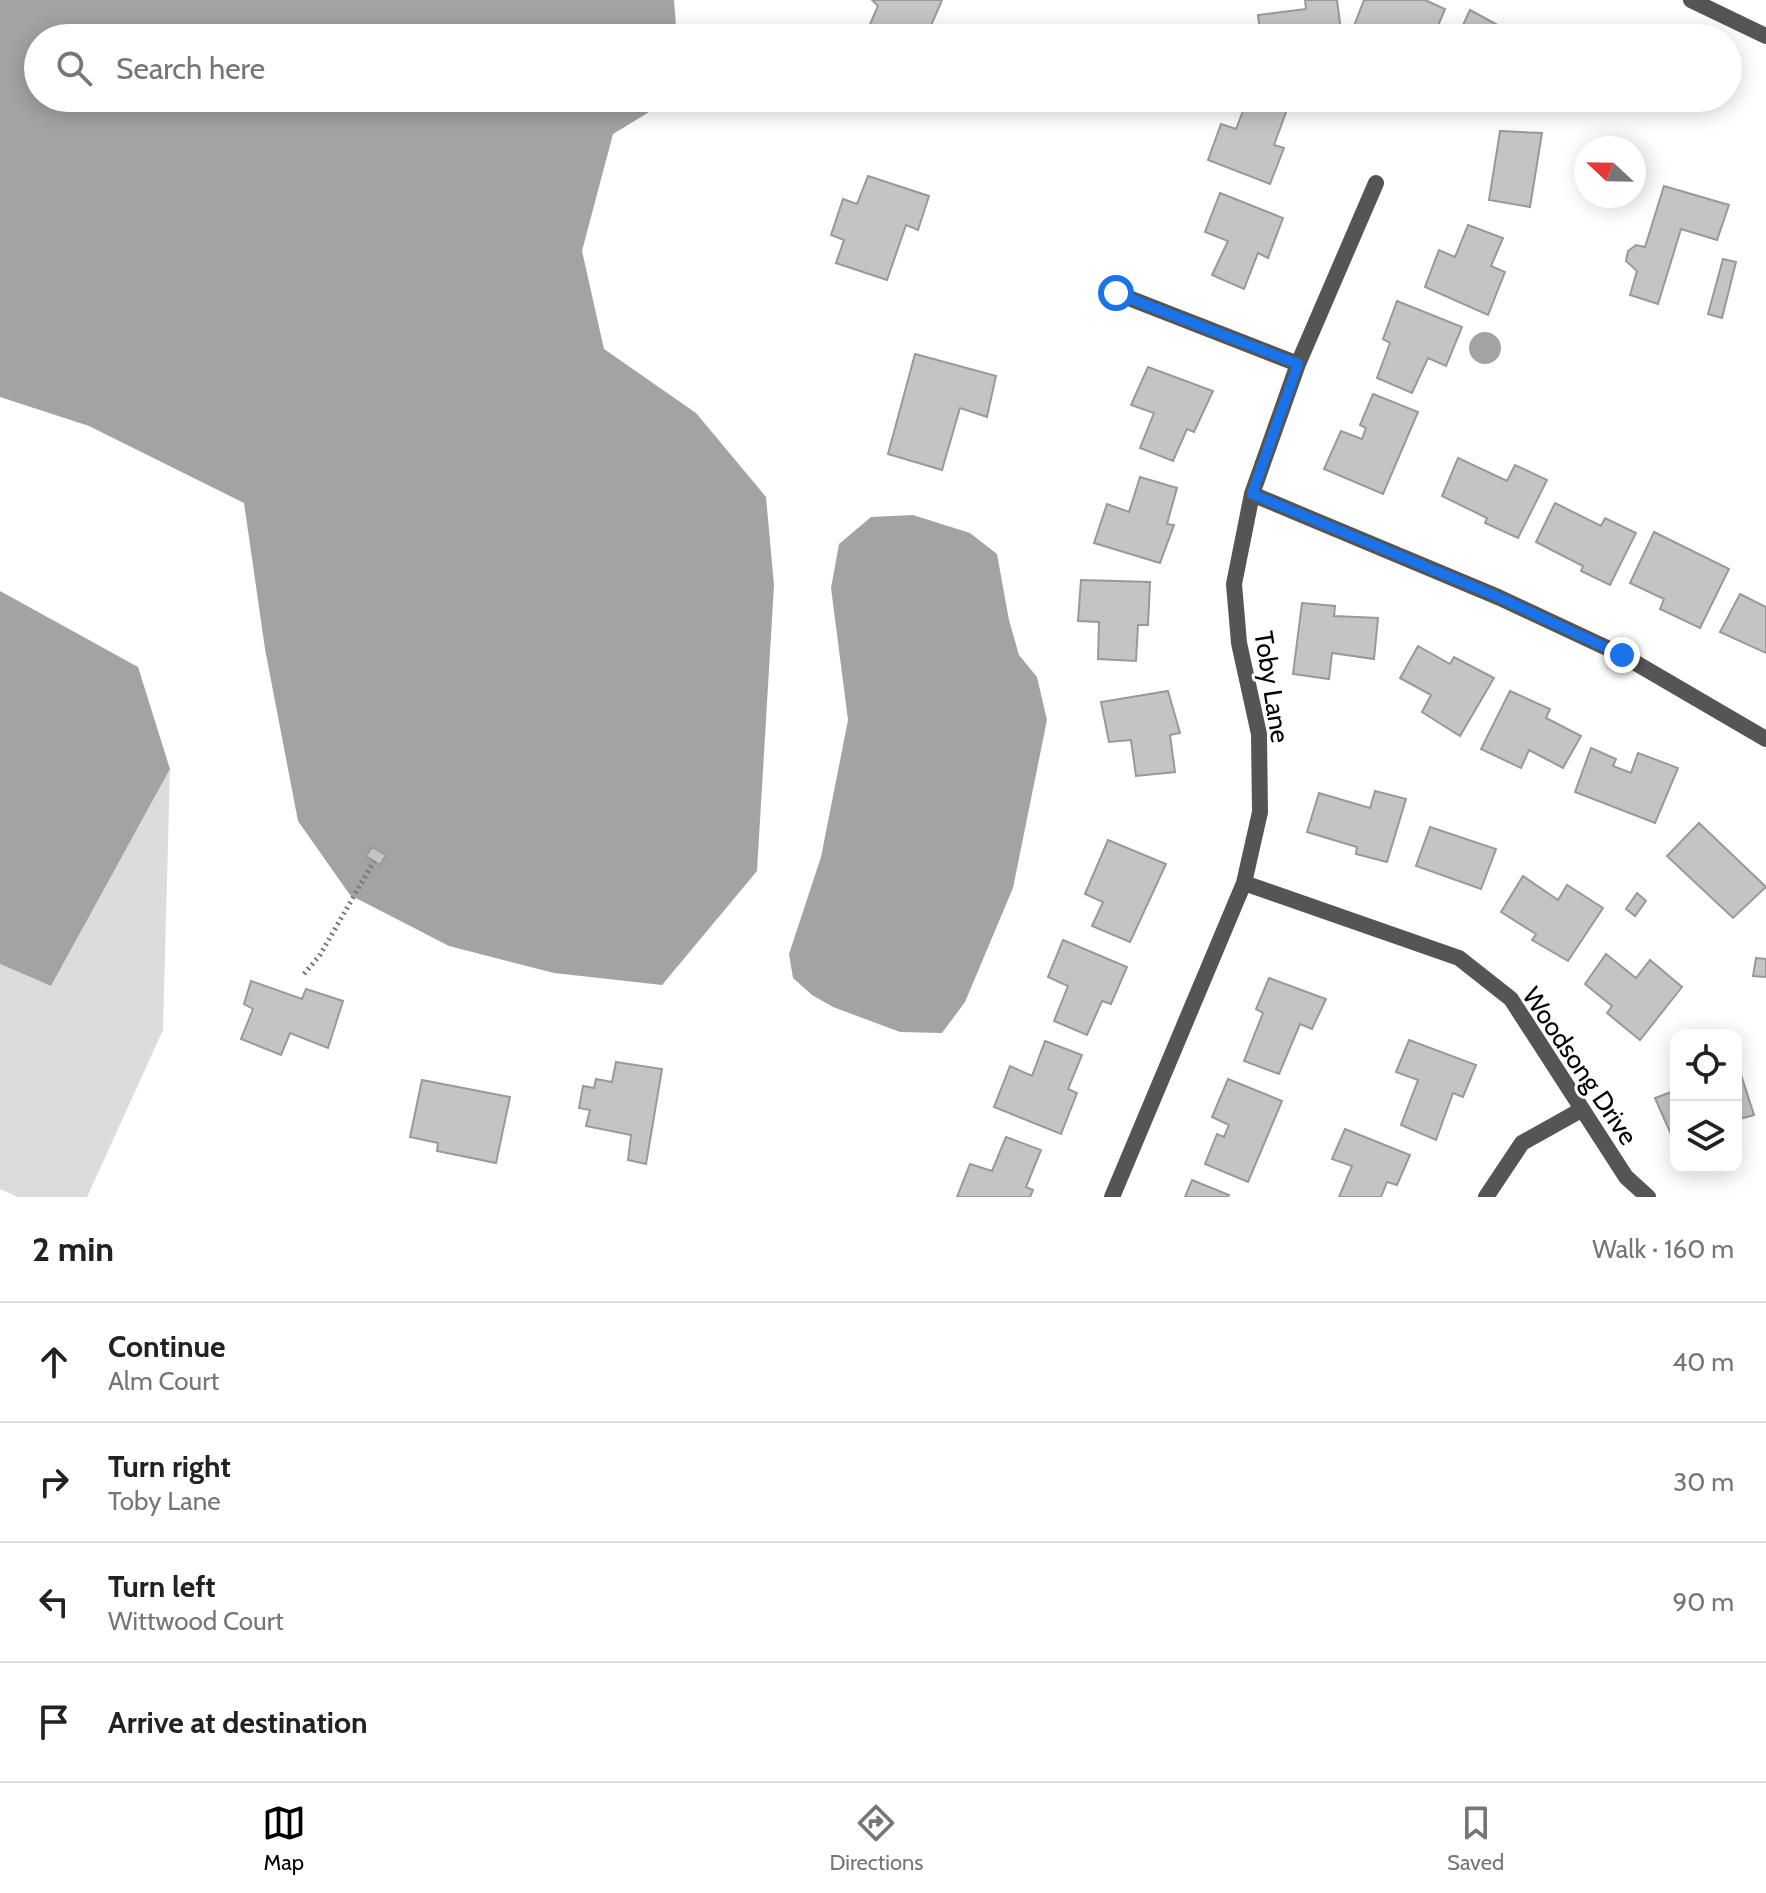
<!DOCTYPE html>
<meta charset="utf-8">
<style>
:root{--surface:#fff;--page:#f6f6f6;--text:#222;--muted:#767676;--line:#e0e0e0;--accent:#000}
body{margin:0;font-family:Cabin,sans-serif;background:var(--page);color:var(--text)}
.controls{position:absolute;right:24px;bottom:24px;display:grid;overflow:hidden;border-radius:16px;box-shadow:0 4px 20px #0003}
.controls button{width:72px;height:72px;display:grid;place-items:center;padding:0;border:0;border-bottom:2px solid var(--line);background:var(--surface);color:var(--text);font:40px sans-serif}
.compass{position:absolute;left:1574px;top:136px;width:72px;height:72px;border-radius:50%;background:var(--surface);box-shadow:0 4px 20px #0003;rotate:292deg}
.stop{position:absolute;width:24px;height:24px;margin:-18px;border:6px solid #1a73e8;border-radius:50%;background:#fff}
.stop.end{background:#1a73e8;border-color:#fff;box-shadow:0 2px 8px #0008}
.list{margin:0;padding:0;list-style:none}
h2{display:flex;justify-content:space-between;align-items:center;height:104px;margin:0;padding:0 32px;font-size:34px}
h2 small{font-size:26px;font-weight:400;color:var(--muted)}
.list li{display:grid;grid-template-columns:52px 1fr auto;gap:24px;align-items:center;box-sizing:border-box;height:120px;padding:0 32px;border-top:2px solid var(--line)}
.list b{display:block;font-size:30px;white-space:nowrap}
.list p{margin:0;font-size:26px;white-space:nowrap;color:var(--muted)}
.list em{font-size:26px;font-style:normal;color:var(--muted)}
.icon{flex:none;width:44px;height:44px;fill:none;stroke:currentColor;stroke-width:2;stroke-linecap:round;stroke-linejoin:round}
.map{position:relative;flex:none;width:1766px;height:1197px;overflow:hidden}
.search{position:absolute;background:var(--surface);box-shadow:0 4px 20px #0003;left:24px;right:24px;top:24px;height:88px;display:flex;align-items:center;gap:20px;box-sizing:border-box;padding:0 28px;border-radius:44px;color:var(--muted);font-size:30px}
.sheet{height:584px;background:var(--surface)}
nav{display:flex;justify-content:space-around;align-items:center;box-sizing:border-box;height:112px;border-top:2px solid var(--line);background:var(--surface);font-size:22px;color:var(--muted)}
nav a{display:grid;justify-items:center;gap:4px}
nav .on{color:var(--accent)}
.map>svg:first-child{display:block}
</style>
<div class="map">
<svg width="1766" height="1197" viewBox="0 0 1766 1197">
<rect width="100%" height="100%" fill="#fff"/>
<path fill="#dcdcdc" d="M170,769L163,1030L87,1197H18L0,1189V964L51,986Z"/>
<path fill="#a3a3a3" d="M0,0H674L677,38H38V98H666L664,103L613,134L582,251L604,349L696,413L766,497L774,585L757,871L662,985L554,973L449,946L350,895L298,821L265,649L244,503L89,426L0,397Z
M1469 348a16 16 0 1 1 32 0a16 16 0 1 1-32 0Z
M913,515L970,533L997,554L1009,620L1019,655L1037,677L1047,720L1013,888L965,1002L942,1033L900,1032L833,1007L812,995L793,978L789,954L821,857L848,720L831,588L839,544L871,517Z
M0,591L138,667L170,769L51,986L0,964Z"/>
<path fill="#c4c4c4" stroke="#999" stroke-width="2" d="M872,0H942L927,35L933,38H864L878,6Z
M1305,0H1337L1342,38H1261L1258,15L1306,9Z
M1364,0H1425L1445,9L1433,38H1417L1395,30L1392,38H1386L1354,26Z
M1470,10L1505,29L1501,38H1457Z
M1248,98H1273L1289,104L1274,145L1284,148L1270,184L1208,160L1221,124L1236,129Z
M1500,131L1542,133L1530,207L1489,200Z
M868,176L929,196L918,230L906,225L887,280L836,263L844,240L831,235L843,199L857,204Z
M1664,186L1729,205L1717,240L1681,229L1658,304L1630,295L1637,271L1626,261L1628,251L1636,245L1645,247Z
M1220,193L1283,218L1268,258L1258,253L1244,289L1212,275L1228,241L1205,232Z
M1468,225L1503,238L1491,266L1505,272L1488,315L1425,287L1439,250L1455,257Z
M1723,259L1736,262L1722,318L1708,314Z
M1397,301L1462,327L1446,366L1428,358L1412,393L1377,378L1390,343L1383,339Z
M915,354L996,376L987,417L960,408L942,470L888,454Z
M1148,367L1213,391L1194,432L1187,429L1173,461L1140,448L1154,413L1131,405Z
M1373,394L1418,412L1383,494L1324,469L1341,431L1362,439L1366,428L1360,425Z
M1458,458L1507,481L1515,465L1547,480L1518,538L1485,523L1487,518L1442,496Z
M1140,477L1177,488L1167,524L1174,525L1160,563L1094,543L1107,504L1129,512Z
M1555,503L1601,526L1605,518L1636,533L1610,585L1581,571L1583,566L1536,542Z
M1654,532L1729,569L1700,628L1660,609L1664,599L1630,583Z
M1081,580L1150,582L1148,625H1138L1136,661L1098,659L1099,622L1078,621Z
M1740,594L1766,607V653L1720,632Z
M1302,603L1335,606L1334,616L1378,618L1374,659L1332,653L1329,679L1293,674Z
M1418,646L1450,664L1454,657L1494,678L1460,736L1422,712L1431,695L1400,678Z
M1168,691L1180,733L1170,735L1175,772L1136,776L1131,740L1109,742L1101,702Z
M1510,691L1550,709L1546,718L1581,736L1563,768L1529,750L1521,768L1481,749Z
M1591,748L1616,759L1613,766L1631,773L1638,753L1678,768L1655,823L1575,792Z
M1375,791L1406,799L1387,862L1356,854L1357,847L1307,832L1319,793L1370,808Z
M1699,823L1766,887L1733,918L1667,856Z
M1430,827L1496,849L1481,889L1416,866Z
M1108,840L1166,864L1130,942L1092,926L1103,902L1085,894Z
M372,847L386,855L380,865L366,856Z
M1523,876L1558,900L1567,885L1603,908L1568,961L1532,940L1536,934L1501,912Z
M1637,893L1646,901L1635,916L1626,909Z
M1063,940L1127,967L1111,1004L1102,1001L1087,1035L1054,1021L1068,986L1048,977Z
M1606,954L1636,978L1650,960L1682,987L1640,1040L1607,1013L1612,1006L1585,984Z
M1756,958L1766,959V977L1753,976Z
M1269,978L1326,999L1312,1029L1300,1024L1279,1074L1244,1061L1263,1013L1256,1009Z
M251,981L302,999L306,989L343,1001L328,1048L290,1033L281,1055L241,1039L253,1009L244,1004Z
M1409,1040L1476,1065L1463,1097L1453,1093L1436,1140L1401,1125L1418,1080L1396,1072Z
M1045,1041L1082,1055L1068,1089L1077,1093L1061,1134L994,1107L1010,1066L1032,1076Z
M1736,1059L1754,1115L1736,1120Z
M616,1062L662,1069L646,1164L628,1160L631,1135L586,1126L590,1110L579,1108L583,1086L594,1088L596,1079L612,1082Z
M1228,1079L1282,1101L1248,1182L1205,1164L1217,1134L1224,1137L1229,1125L1212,1117Z
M422,1080L510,1097L496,1163L437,1151L438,1143L410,1137Z
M1676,1090V1130L1670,1132L1655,1098Z
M1345,1129L1410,1155L1397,1185L1387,1182L1381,1197H1339L1352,1166L1332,1159Z
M1006,1137L1041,1150L1026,1187L1033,1190L1030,1197H957L970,1164L992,1171Z
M1192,1180L1229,1195L1228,1197H1185Z"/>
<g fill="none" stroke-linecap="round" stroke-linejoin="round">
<path stroke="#777" stroke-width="5" stroke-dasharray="2 4" stroke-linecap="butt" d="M304,974L320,955L374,861"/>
<path stroke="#555" stroke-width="16" d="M1691,0L1766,36
M1116,293L1298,364
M1252,494L1498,597L1622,655L1766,739
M1244,883L1459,958L1511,999L1626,1177L1648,1197
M1112,1197L1244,883L1260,812L1259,734L1239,643L1234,584L1252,494L1298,364L1376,183
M1486,1197L1522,1143L1581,1110"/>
</g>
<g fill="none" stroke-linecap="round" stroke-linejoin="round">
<path stroke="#1a73e8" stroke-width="10" d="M1116,293L1298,364L1252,494L1498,597L1622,655"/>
</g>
<g text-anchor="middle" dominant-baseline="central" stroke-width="6" stroke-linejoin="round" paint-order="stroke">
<g font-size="26" fill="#000" stroke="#fff">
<text transform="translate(1272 687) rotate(81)">Toby Lane</text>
<text transform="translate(1580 1066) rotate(56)">Woodsong Drive</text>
</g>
</g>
</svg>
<div class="controls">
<button><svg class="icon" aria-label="locate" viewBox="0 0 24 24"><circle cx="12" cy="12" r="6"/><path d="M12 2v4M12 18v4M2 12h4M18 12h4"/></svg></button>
<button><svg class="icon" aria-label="layers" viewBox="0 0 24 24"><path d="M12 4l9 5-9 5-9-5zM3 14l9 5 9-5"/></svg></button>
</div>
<svg class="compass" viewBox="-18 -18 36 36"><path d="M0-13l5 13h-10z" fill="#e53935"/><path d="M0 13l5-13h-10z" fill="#767676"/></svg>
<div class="stop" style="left:1116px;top:293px"></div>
<div class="stop end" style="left:1622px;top:655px"></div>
<div class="search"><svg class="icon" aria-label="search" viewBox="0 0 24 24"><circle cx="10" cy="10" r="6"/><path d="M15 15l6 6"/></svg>Search here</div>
</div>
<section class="sheet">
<h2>2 min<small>Walk · 160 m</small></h2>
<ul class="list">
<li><svg class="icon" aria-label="ahead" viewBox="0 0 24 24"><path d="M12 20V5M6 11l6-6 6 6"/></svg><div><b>Continue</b><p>Alm Court</p></div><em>40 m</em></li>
<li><svg class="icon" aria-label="right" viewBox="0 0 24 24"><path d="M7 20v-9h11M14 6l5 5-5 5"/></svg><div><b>Turn right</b><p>Toby Lane</p></div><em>30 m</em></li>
<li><svg class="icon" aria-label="left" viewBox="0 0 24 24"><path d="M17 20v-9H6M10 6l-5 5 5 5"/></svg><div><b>Turn left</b><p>Wittwood Court</p></div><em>90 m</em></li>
<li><svg class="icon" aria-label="arrive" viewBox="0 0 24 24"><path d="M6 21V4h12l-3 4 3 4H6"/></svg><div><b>Arrive at destination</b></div></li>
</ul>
</section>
<nav>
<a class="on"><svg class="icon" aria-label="map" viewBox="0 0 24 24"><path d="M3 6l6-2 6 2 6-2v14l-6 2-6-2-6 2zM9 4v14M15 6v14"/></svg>Map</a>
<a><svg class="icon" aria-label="directions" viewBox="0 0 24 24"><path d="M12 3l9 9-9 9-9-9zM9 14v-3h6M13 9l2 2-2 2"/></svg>Directions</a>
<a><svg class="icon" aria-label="saved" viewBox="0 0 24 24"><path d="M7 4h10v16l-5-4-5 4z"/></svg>Saved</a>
</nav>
